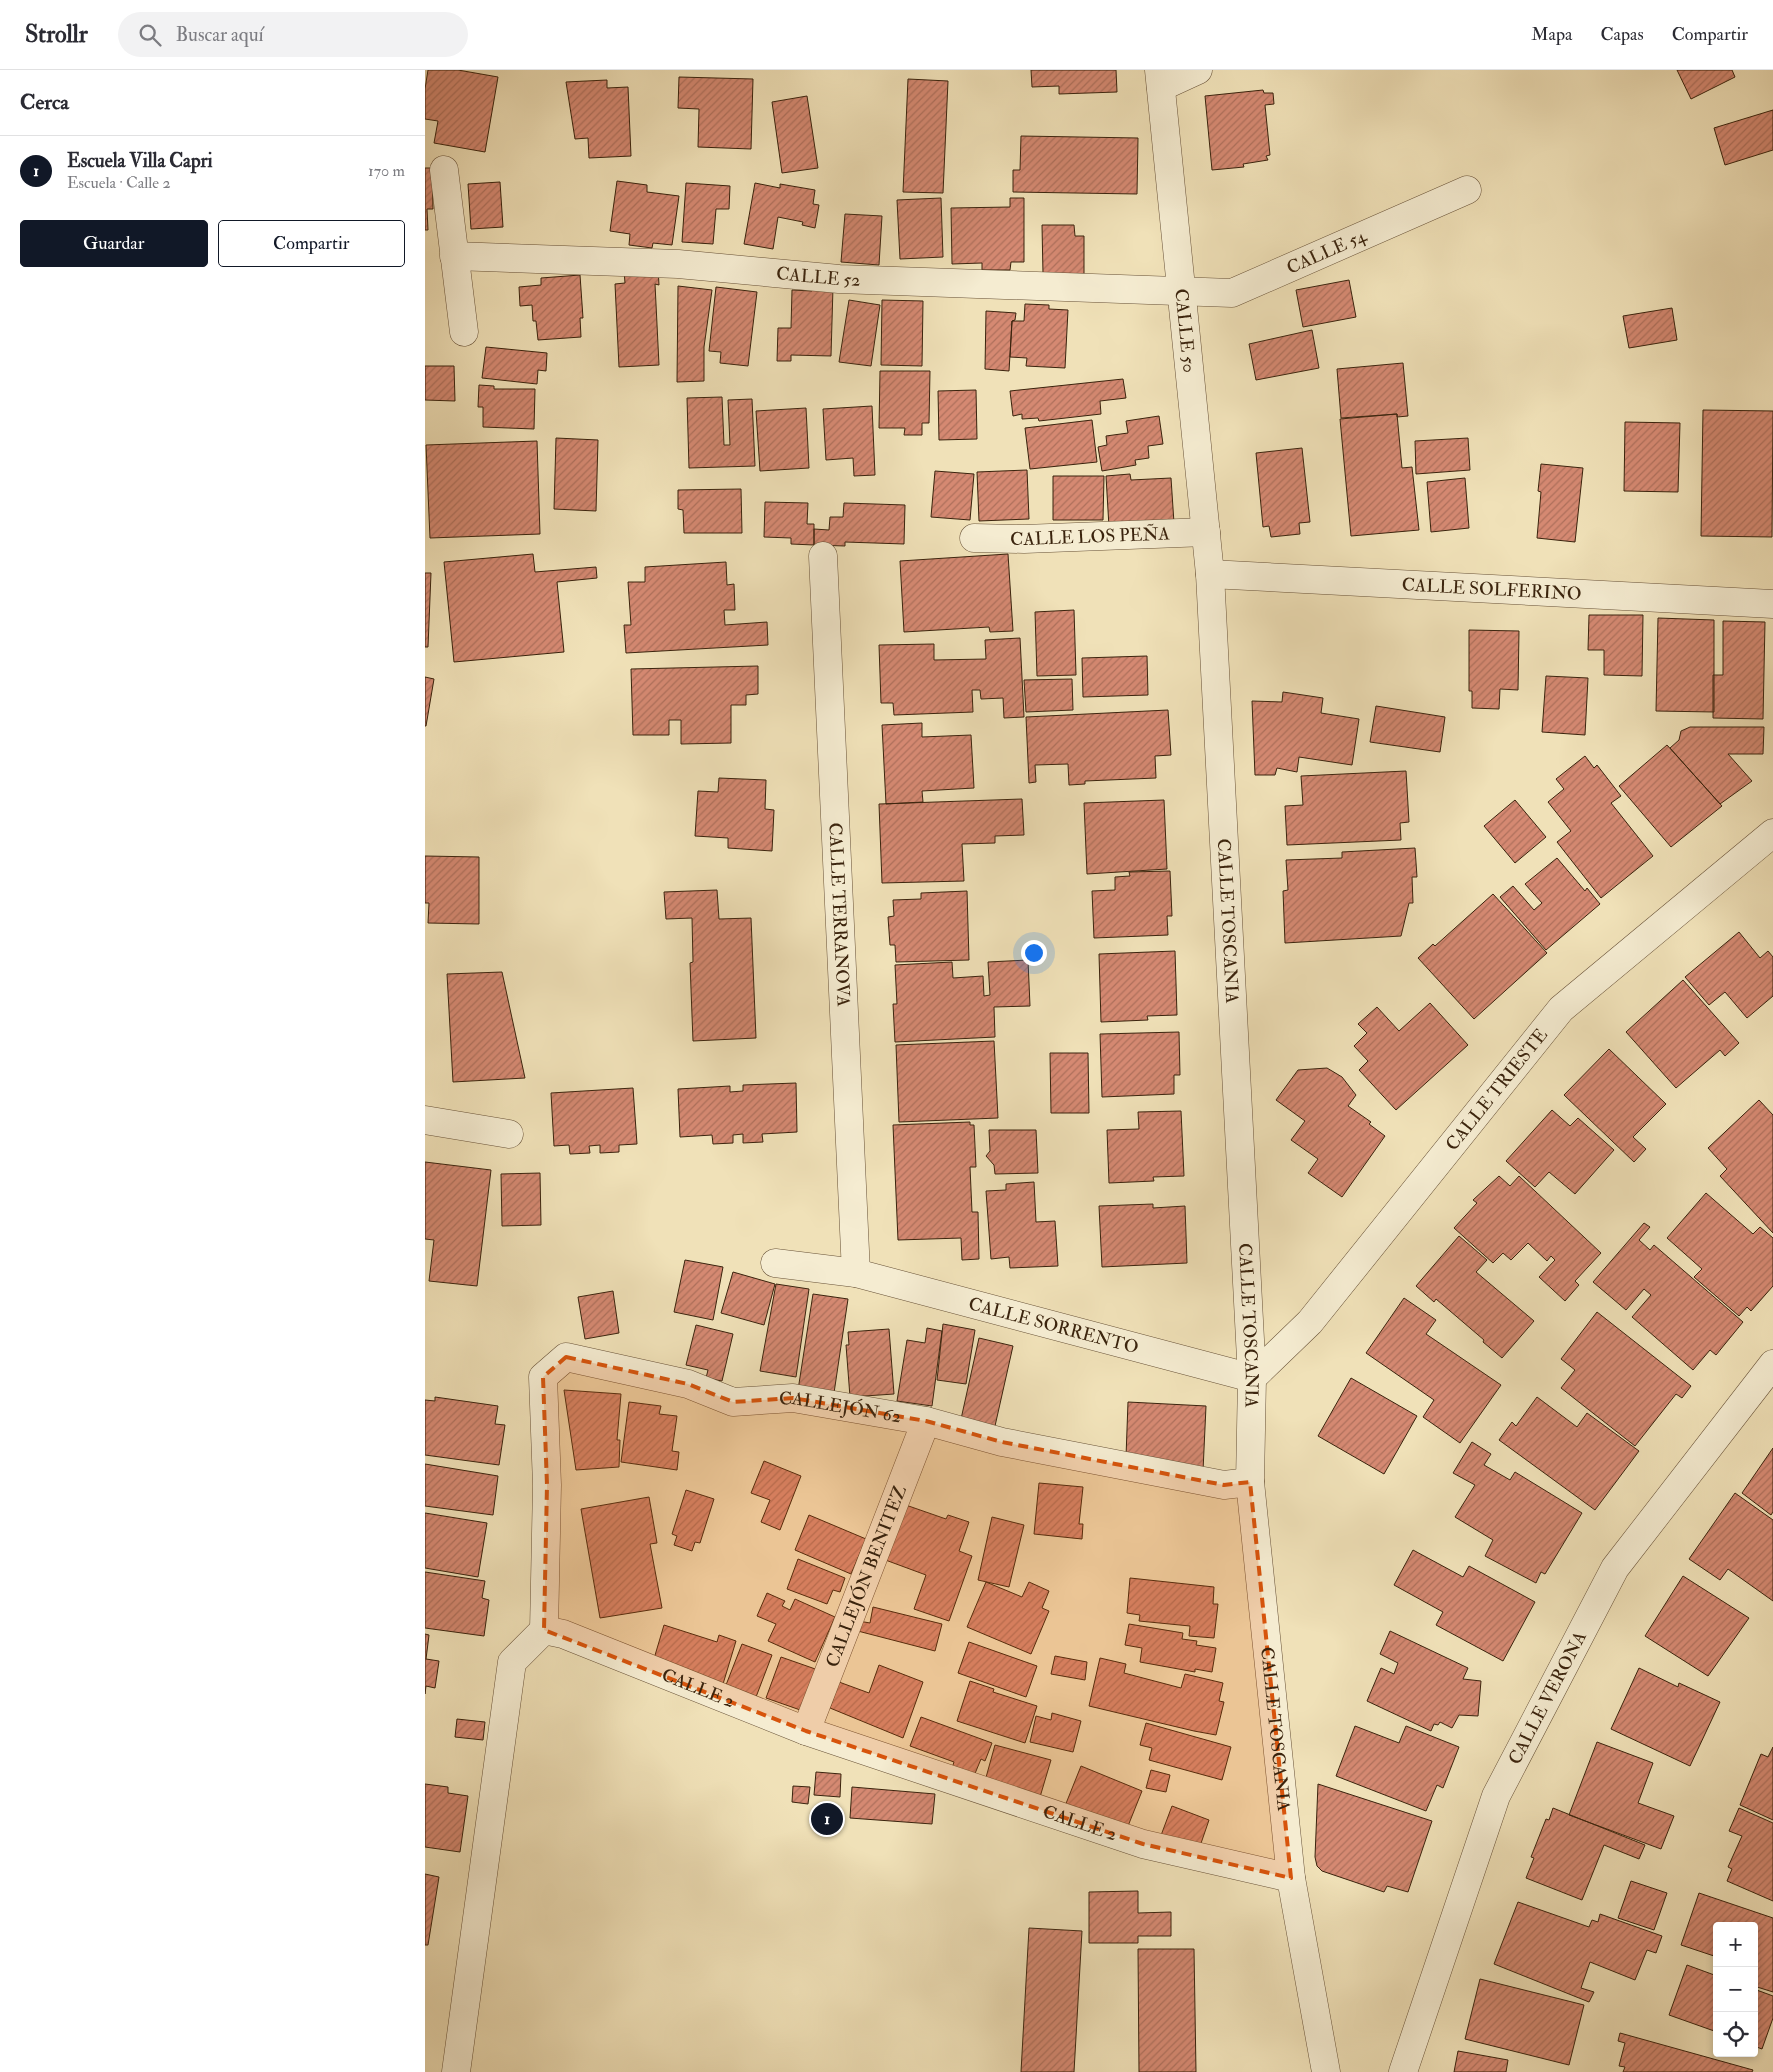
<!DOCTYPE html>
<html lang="es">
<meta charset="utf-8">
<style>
:root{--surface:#fff;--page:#f2f2f3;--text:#2b2b33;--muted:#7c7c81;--line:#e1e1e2;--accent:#111827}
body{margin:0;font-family:"IM FELL Double Pica",serif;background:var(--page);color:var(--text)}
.controls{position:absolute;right:15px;bottom:15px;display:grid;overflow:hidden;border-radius:5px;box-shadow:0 2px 8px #0003}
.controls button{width:45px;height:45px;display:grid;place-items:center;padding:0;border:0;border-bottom:1px solid var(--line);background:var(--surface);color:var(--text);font:25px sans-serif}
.you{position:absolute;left:608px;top:882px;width:18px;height:18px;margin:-12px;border:4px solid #fff;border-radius:50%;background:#1a73e8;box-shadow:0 0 0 8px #1a73e833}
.badge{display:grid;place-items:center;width:32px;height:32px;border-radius:50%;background:var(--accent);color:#fff;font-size:16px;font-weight:700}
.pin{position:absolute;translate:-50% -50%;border:2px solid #fff;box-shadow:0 1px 5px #0006}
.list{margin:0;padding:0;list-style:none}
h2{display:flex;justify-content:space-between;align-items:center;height:65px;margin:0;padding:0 20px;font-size:21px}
h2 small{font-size:16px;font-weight:400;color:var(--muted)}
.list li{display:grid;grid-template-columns:32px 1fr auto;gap:15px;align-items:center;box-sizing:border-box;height:70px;padding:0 20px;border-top:1px solid var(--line)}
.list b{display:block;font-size:19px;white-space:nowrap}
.list p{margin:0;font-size:16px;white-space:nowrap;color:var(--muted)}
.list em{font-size:16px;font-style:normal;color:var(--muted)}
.actions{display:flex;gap:10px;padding:15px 20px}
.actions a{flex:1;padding:11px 0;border:1px solid var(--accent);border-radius:5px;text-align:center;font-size:18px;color:var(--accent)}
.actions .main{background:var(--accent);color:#fff}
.icon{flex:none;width:28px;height:28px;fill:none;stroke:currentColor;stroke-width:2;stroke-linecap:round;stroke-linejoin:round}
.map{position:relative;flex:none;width:1348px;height:2002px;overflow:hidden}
header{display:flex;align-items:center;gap:30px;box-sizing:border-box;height:70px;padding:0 25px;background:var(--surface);border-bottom:1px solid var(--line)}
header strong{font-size:24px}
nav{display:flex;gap:28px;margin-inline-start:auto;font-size:18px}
.search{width:350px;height:45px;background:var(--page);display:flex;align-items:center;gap:12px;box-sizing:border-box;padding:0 18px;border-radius:28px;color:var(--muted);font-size:19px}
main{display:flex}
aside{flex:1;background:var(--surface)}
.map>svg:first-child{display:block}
</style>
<header>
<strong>Strollr</strong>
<div class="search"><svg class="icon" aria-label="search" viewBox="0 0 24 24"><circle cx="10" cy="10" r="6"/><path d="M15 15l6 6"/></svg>Buscar aquí</div>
<nav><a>Mapa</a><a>Capas</a><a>Compartir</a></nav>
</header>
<main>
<aside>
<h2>Cerca<small></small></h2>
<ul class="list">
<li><span class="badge">1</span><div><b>Escuela Villa Capri</b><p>Escuela · Calle 2</p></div><em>170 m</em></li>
</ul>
<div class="actions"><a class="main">Guardar</a><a>Compartir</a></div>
</aside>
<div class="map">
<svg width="1348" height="2002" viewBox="0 0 1348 2002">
<defs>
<pattern id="building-hatch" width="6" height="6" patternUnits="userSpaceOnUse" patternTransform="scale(1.25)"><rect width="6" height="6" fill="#d58972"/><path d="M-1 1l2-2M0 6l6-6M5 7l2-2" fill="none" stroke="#ae705c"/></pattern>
</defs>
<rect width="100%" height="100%" fill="#f0e1b8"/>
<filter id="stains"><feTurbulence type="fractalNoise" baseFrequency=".004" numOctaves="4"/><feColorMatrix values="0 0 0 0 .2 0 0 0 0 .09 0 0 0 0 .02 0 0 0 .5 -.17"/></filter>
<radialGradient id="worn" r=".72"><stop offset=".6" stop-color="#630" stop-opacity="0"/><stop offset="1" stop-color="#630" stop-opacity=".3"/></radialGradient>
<path fill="url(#building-hatch)" stroke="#3a230d" d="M3,0H33L73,7L60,82L9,73L13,51L0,49V19Z
M606,0H691L692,22L634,24V16L607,17Z
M1252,0H1307L1310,7L1266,29Z
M254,7L328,9L326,79L273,77L274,39L253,38Z
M483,9L523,11L518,123L478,122Z
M182,10V18L203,17L206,86L164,88L163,68L150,69L141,12Z
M838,20L839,23H848L849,34L840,35L845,85L841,86L843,90L818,94L819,97L787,100L780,26Z
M382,26L393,98L357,103L347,32Z
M1348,40V80L1300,95L1289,58Z
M596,66L713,68L712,124L588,122V100H595Z
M0,98H7L8,139H2L3,160H0Z
M192,111L222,115V122L254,126L247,175L228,173L227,178L204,175L205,164L185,161Z
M75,112L78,157L46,159L43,114Z
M261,113L305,116L304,139H291L288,174L257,172Z
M330,113L355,118V114L390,120L388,134L394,135L390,158L377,155L378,152L353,147L348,179L319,174Z
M516,128L518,187L475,189L472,130Z
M585,128H599V192H586L585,200H557V193L527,194L526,138L585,137Z
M420,144L457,146L454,195L416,192Z
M617,155H649L650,166H659V204H618Z
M233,198L234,215L230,214L234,295L194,297L190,214L200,213L199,200Z
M155,205L158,248H155L156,267L113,270L111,251H108L107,235L95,236L94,217L116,215V208Z
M924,210L931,247L878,257L871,220Z
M253,216L287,220L279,277V311L252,312Z
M388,216L408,217L406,286L366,285V291H352L353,258H366L367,220L387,221Z
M291,217L332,222L323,296L295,293L296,282L284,281Z
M424,230L455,235L446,296L414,292Z
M457,230L498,231L497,296L456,295Z
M600,234L624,235V239L643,240L640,298L601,296L602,288L585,287L587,251H599Z
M1247,238L1252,270L1204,278L1198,246Z
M561,241L591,243L590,250L587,251L584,301L560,299Z
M887,260L894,298L831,310L824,274Z
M61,277L122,283L121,301L113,300L112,314L57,308Z
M978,293L983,346L972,347V344L916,348L912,299Z
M0,296H29L30,331L0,330Z
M455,301H505L504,353H497V365H479L480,358H454Z
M698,309L701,328L675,331L676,344L614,351L613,348L597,349V344L588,346L585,321Z
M54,315L69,316V319H110L109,359L58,357V337H53Z
M551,320L552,369L514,370L513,321Z
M297,327L299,375H305L303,330L327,329L330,396L264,398L262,328Z
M447,336L450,405L429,406L428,388L401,390L398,339Z
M381,338L384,398L335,401L331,341Z
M1278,340L1348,341L1347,467L1276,466Z
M972,344L977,398L987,397L994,460L926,466L915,349Z
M734,346L738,374L723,376L724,388L710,390L711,395L677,401L673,377L682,375L681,366L703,363L701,351Z
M667,350L672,392L605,399L600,358Z
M1200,352L1255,353L1253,422L1199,421Z
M131,368L173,370L171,441L129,439Z
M1043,368L1045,400L991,404L990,371Z
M112,371L115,464L5,468L1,375Z
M877,378L885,452L874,453L875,464L846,467L844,456L838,457L831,383Z
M1116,394L1158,398L1150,472L1112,468L1116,422L1113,421Z
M602,400L604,449L554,451L552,402Z
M510,401L549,404L545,450L506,447Z
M705,404L706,410L746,408L749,453L684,457L681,406Z
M628,406H679L678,450H628Z
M1040,408L1044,458L1006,462L1002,412Z
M316,419L317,463H259L258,440L253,439V420Z
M340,432L383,433L382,454H389V475L366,474V468L339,467Z
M419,433L480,435L479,474L420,472V476L389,475V459L404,460L405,447H418Z
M108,484L110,502L171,497L172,508L132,512L139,582L29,592L19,492Z
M583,484L588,561L565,562L564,557L479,562L475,491Z
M301,492L302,515L309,514L310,540H299L300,555L342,552L343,575L201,583L199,555H206L203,512H220V497Z
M0,503H6L3,577H0Z
M649,540L651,605L612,606L610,542Z
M1164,545H1218L1217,606L1179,605V580H1163Z
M1233,548L1289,550V642L1231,641Z
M1298,551L1340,552L1338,649L1288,648V605H1298Z
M1044,560L1094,561L1093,620L1075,619L1074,639L1047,638V621H1044Z
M595,568L599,647L579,648L578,628L556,629L555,620H547L548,642L469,645L468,633H456L454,575L509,574V590L561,589L560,570Z
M722,586L723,625L658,627L657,588Z
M333,596V624L321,625V635H306V673L256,674V650H244V665H208L206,599Z
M1121,606L1163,608L1160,665L1117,662Z
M0,607L9,609L1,656H0Z
M647,609L648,640L601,642L599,610Z
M858,622L898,628L896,643L934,649L927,695L874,687L872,702L852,698L850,705H830L827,631L857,632Z
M951,636L1020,647L1015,682L945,672Z
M743,640L746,685L730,686L731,708L660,711V714L644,715L643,694L610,695L611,712L604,713L601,647Z
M497,653V667L546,665L549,718L497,721L498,732L461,734L457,655Z
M1265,657H1339L1338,684H1303L1327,711L1295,734L1245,678L1254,670L1256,661Z
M1242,675L1297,736L1246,777L1194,716Z
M1160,686L1169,698L1172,695L1196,726L1186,733L1228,786L1176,828L1132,772L1146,761L1123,732L1139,719L1131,709Z
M981,701L984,752L975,753L976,770L862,775L860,736L878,735L876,706Z
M294,708L341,710L340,739L349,740L347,781L303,778V768L270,766L273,721L293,722Z
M597,729L599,765L570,766V773L537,774L539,811L457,813L454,734Z
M739,730L742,799L662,804L659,733Z
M1090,730L1121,767L1090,793L1059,756Z
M990,778L992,807H987L988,833H984L976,866L860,873L858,821L863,820L861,790L917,788V782Z
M0,786L54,787V854L3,853L4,833H0Z
M1132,788L1160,821L1162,818L1175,834L1121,880L1075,827L1088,816L1109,840L1117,833L1100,814Z
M745,801L747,846H742L743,865L669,868L667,821L690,820V807L705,806L704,802Z
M292,820L294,849L326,848L331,968L268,971L265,893L268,892L267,848L241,849L239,822Z
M542,821L544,890L471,892L470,875H465L463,847L469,846L468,830L496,829V823Z
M1068,824L1122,883L1049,949L993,888L1008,874L1010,876Z
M1314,862L1335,888L1343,881L1348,887V926L1322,948L1300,922L1284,935L1260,907Z
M750,881L752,945L722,946L723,950L676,952L674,884Z
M603,890L605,936L569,937L570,967L470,972L468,934H472L470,895L527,892L528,908L558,906L559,926L565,925L563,892Z
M77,902L100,1008L28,1012L22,904Z
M1258,910L1314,973L1300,986L1295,980L1251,1018L1201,962Z
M1005,933L1043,975L971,1040L934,1000L943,991L929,976L942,963L933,954L952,937L974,961Z
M754,962L755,1005H749V1024L677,1027L675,964Z
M569,971L573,1048L474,1052L471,975Z
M1184,979L1241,1034L1208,1067L1221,1079L1209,1092L1139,1025Z
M625,983H663L664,1043H626Z
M902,998L917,1007L931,1025L923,1036L946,1052L944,1054L960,1066L917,1127L883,1103L893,1089L866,1070L880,1051L851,1030L873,1000Z
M371,1013L372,1062L337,1064L338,1072L318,1073V1064L308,1065V1073L288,1074L287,1065L255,1067L253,1019L305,1016V1022L318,1021V1015Z
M208,1018L212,1074L194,1075V1082L175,1083V1075L164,1076L165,1083L145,1084L144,1075L129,1076L126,1023Z
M1334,1030L1348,1045V1163L1295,1106L1302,1099L1283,1078Z
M1127,1040L1145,1056L1153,1048L1189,1080L1150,1124L1124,1102L1110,1117L1081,1091Z
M756,1041L759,1106L728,1107L729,1111L684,1113L682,1060L714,1059L713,1042Z
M545,1052V1055H549L551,1097H545L547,1142H553L554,1189L537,1190L536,1168L473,1170L468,1055Z
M564,1060H611L613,1103L570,1104L569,1095L561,1086L565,1081Z
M0,1092L66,1100L52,1216L4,1211L9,1170L0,1169Z
M115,1103L116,1155L77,1156L76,1104Z
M1074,1106L1085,1116L1094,1106L1176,1183L1150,1211L1154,1215L1140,1231L1114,1207L1130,1190L1126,1186L1122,1191L1103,1173L1086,1190L1078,1183L1068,1193L1029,1158L1052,1133L1048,1130Z
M609,1112L611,1152L630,1151L633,1196L585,1198L584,1187L566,1189L561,1121L581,1120V1114Z
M1281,1123L1328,1164L1335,1157L1348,1168V1216L1326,1241L1322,1237L1314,1246L1269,1207L1277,1199L1242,1168Z
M728,1134V1138L760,1136L762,1193L677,1197L674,1136Z
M1219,1153L1225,1157L1214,1170L1225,1180L1229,1175L1318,1252L1291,1285L1285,1280L1268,1300L1207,1247L1226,1225L1219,1219L1201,1240L1168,1212Z
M1034,1166L1062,1190L1051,1202L1109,1251L1077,1288L1058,1272L1059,1270L1011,1229L1009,1232L991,1216Z
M260,1190L298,1197L288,1250L249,1242Z
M308,1202L350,1214L339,1255L296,1243Z
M351,1214L384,1219L371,1307L335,1301Z
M188,1221L194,1263L160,1269L153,1227Z
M388,1224L423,1229L409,1323L373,1320Z
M979,1228L1011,1250L1001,1264L1076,1315L1035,1373L998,1347L1009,1330L941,1283Z
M1172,1242L1266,1316L1257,1328L1251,1324L1210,1376L1136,1318L1150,1300L1136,1289Z
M518,1254L550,1260L541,1314L512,1310Z
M271,1255L308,1264L297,1311L281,1308L283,1300L261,1295Z
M502,1258L517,1261L507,1336L472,1331L482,1270L500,1273Z
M464,1259L469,1324L425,1327L421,1275H424L423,1262Z
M554,1268L588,1276L570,1356L536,1349Z
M926,1308L992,1346L959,1404L893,1366Z
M139,1320L196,1324L192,1370H195L194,1397L151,1400Z
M10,1327L73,1336L70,1354L80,1355L74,1395L0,1385V1330L10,1331Z
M1112,1327L1152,1357L1162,1343L1214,1381L1170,1440L1074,1370L1087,1352L1091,1356Z
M204,1332L236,1336L234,1344L252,1346L247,1381L254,1382L252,1400L196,1392Z
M703,1332L781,1336L778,1401L701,1387Z
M1047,1372L1066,1384L1059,1395L1085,1410L1090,1402L1157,1443L1120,1504L1116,1502L1111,1513L1060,1486L1068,1470L1030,1447L1050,1415L1028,1403Z
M1348,1378V1442L1346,1445L1317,1423Z
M339,1391L376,1406L355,1460L336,1452L345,1430L326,1423Z
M0,1394L73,1406L68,1445L0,1436Z
M614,1413L658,1417L654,1454H658L657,1469L609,1464Z
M261,1420L289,1429L275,1473L270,1472L267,1481L249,1475L252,1466L247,1464Z
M1310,1423L1348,1450V1531L1303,1499L1295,1510L1264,1489Z
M224,1427L232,1473L225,1474L237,1538L175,1548L156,1439Z
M475,1433L521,1449L523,1445L544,1452L534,1481L547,1486L524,1551L489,1539L501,1505L455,1488Z
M0,1443L62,1453L53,1507L0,1498Z
M384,1445L441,1469L426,1504L370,1480Z
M567,1447L599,1455L584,1517L553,1510Z
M988,1480L1038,1507L1044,1496L1110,1532L1078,1591L1011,1555L1018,1542L969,1515Z
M373,1489L420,1508L415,1522L408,1520L402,1534L362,1519Z
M0,1502L60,1511L57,1528L64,1530L59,1566L0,1558Z
M1258,1506L1324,1548L1283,1606L1220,1566Z
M705,1508L789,1517L788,1534H793L789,1568L764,1566L765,1556L714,1551L715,1545L702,1543Z
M561,1512L597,1527L604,1512L624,1521L617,1538L624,1541L606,1584L542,1557Z
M342,1523L360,1531L357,1536L365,1540L370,1529L410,1547L390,1592L343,1571L351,1554L332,1546Z
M448,1537L517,1554L510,1581L425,1559L428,1550L445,1553Z
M704,1554L758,1563L757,1569L772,1571L771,1575L791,1578L787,1602L770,1599V1602L715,1592L717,1578L700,1575Z
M239,1555L292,1572L294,1565L311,1571L298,1614L228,1592Z
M965,1561L1043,1598L1038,1609L1056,1611L1053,1646L1034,1645L1027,1658L1015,1652L1013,1655L1009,1654L1006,1661L942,1631L956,1598L969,1604L973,1593L955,1584Z
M0,1564L4,1565L1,1589L14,1591L10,1618L1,1616L0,1624Z
M544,1572L612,1596L601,1627L533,1603Z
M317,1574L347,1585L331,1627L301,1615Z
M630,1586L662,1592L660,1610L626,1604Z
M356,1587L396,1601L381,1642L341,1628Z
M675,1588L701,1594L699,1603L756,1618L760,1604L798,1613L794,1631L799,1632L791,1665L769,1661L664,1636Z
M454,1595L498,1612L478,1668L405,1638L414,1612L444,1623Z
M1214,1598L1253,1617L1254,1613L1295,1632L1265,1696L1186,1659Z
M545,1611L569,1619L568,1622L612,1636L600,1673L532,1651Z
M627,1643L656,1651L648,1682L605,1672L611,1646L626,1650Z
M496,1647L567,1673L560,1691L556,1689L549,1706L527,1698L529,1692L485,1676Z
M32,1649L60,1652L58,1670L30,1667Z
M721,1653L806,1677L797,1710L724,1690L727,1678L715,1675Z
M930,1656L974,1673L981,1656L1034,1677L1018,1718L1012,1715L1001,1741L911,1706Z
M1172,1672L1228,1693L1213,1733L1249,1746L1236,1779L1144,1745Z
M570,1675L626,1690L615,1727L560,1711Z
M1348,1677V1750L1315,1735L1336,1684L1343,1687Z
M656,1696L717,1721L701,1761L640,1736Z
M726,1700L745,1705L741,1722L721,1718Z
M391,1702L416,1704L415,1727L389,1725Z
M0,1714L23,1717V1723L43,1726L35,1782L0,1777Z
M893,1714L1007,1751L983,1822L962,1816L959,1822L897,1801L892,1796L890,1787Z
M368,1716L385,1717L383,1734L367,1732Z
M427,1717L510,1724L507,1754L425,1748Z
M747,1736L784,1750L773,1782L735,1768Z
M1128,1738L1220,1775L1214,1789L1179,1775L1157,1830L1101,1808L1109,1788L1106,1787L1121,1749L1124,1750Z
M1314,1738L1348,1753V1831L1302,1811L1307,1799L1303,1797L1317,1766L1304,1761Z
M0,1804L14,1807L3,1875H0Z
M1206,1811L1242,1823L1229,1860L1193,1848Z
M713,1821V1843L746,1842V1866H713V1873H664V1822Z
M1274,1823L1348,1848V1922L1329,1916V1856H1292V1887L1256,1875Z
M1093,1832L1164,1857L1167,1850L1173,1852L1175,1844L1237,1866L1231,1883L1222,1880L1210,1910L1165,1892L1156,1918L1169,1922L1164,1932L1069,1894Z
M604,1858L657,1861L649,2002H596Z
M713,1879H769L771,2002H714Z
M1262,1895L1292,1906V1962L1244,1945Z
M1055,1909L1159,1935L1144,1995L1040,1969Z
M1329,1919L1348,1926V1948L1337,1979L1329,1976Z
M1195,1963L1328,2000L1327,2002H1198L1200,1997L1194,1996L1200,1973L1193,1971Z
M1033,1981L1083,1990L1081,2002H1029Z"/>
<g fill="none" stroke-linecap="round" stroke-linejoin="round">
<defs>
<g id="minor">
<path id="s1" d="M734,0L785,504L827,1308L825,1412L866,1808L901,2002"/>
<path d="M736,17L773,0"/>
<path d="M19,100L39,262"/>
<path id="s2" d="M29,186L253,194L414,209L807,223L1042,120"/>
<path id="s3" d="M549,468L599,469L781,462"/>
<path id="s4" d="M398,486L431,1203"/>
<path id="s5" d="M785,504L1348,534"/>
<path d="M0,1050L84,1064"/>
<path id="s6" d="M350,1193L431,1203L827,1308L885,1252L1136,939L1348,763"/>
<path id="s7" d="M119,1560L122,1415L118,1307L141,1287L263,1314L308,1332L368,1328L501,1351L577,1372L799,1415L825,1412"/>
<path id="s8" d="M119,1560L138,1564L381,1661L718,1774L866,1808"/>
<path id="s9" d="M381,1661L501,1351"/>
<path d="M31,2002L87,1592L119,1560"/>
<path id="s10" d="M978,2002L1071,1726L1190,1498L1348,1294"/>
</g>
</defs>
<use href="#minor" stroke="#685238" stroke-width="29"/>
<use href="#minor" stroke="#f5ecd1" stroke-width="28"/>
</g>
<path fill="#d7540c" fill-opacity="0.2" stroke="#d7540c" stroke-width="4" stroke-dasharray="10 6" stroke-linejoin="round" d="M141,1287L263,1314L308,1332L368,1328L501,1351L577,1372L799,1415L825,1412L866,1808L718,1774L381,1661L119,1560L122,1415L118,1307Z"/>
<g text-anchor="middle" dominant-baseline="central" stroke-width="4" stroke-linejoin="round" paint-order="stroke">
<g font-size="18" fill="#3a230d" stroke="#f5ecd1">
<text stroke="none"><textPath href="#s2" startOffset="882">CALLE 54</textPath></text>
<text stroke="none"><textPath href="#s2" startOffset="365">CALLE 52</textPath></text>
<text stroke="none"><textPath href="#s1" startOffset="262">CALLE 50</textPath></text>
<text stroke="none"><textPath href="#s3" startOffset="116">CALLE LOS PEÑA</textPath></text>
<text stroke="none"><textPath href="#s5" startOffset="282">CALLE SOLFERINO</textPath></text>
<text stroke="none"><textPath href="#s4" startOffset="359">CALLE TERRANOVA</textPath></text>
<text stroke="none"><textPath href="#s1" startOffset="854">CALLE TOSCANIA</textPath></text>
<text stroke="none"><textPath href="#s6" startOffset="870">CALLE TRIESTE</textPath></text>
<text stroke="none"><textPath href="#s6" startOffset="286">CALLE SORRENTO</textPath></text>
<text stroke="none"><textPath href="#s1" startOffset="1259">CALLE TOSCANIA</textPath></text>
<text stroke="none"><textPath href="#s7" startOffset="565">CALLEJÓN 62</textPath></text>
<text stroke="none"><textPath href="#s9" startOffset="166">CALLEJÓN BENITEZ</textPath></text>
<text stroke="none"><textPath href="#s8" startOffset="165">CALLE 2</textPath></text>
<text stroke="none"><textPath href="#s10" startOffset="402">CALLE VERONA</textPath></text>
<text stroke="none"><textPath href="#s1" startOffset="1664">CALLE TOSCANIA</textPath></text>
<text stroke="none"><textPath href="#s8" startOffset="570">CALLE 2</textPath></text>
</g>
</g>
<rect width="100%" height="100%" filter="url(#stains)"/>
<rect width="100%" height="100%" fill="url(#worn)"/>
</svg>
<div class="controls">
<button>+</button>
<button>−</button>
<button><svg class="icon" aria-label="locate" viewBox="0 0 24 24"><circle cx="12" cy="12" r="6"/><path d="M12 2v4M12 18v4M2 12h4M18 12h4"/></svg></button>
</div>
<div class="you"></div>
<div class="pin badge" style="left:402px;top:1749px">1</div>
</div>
</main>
